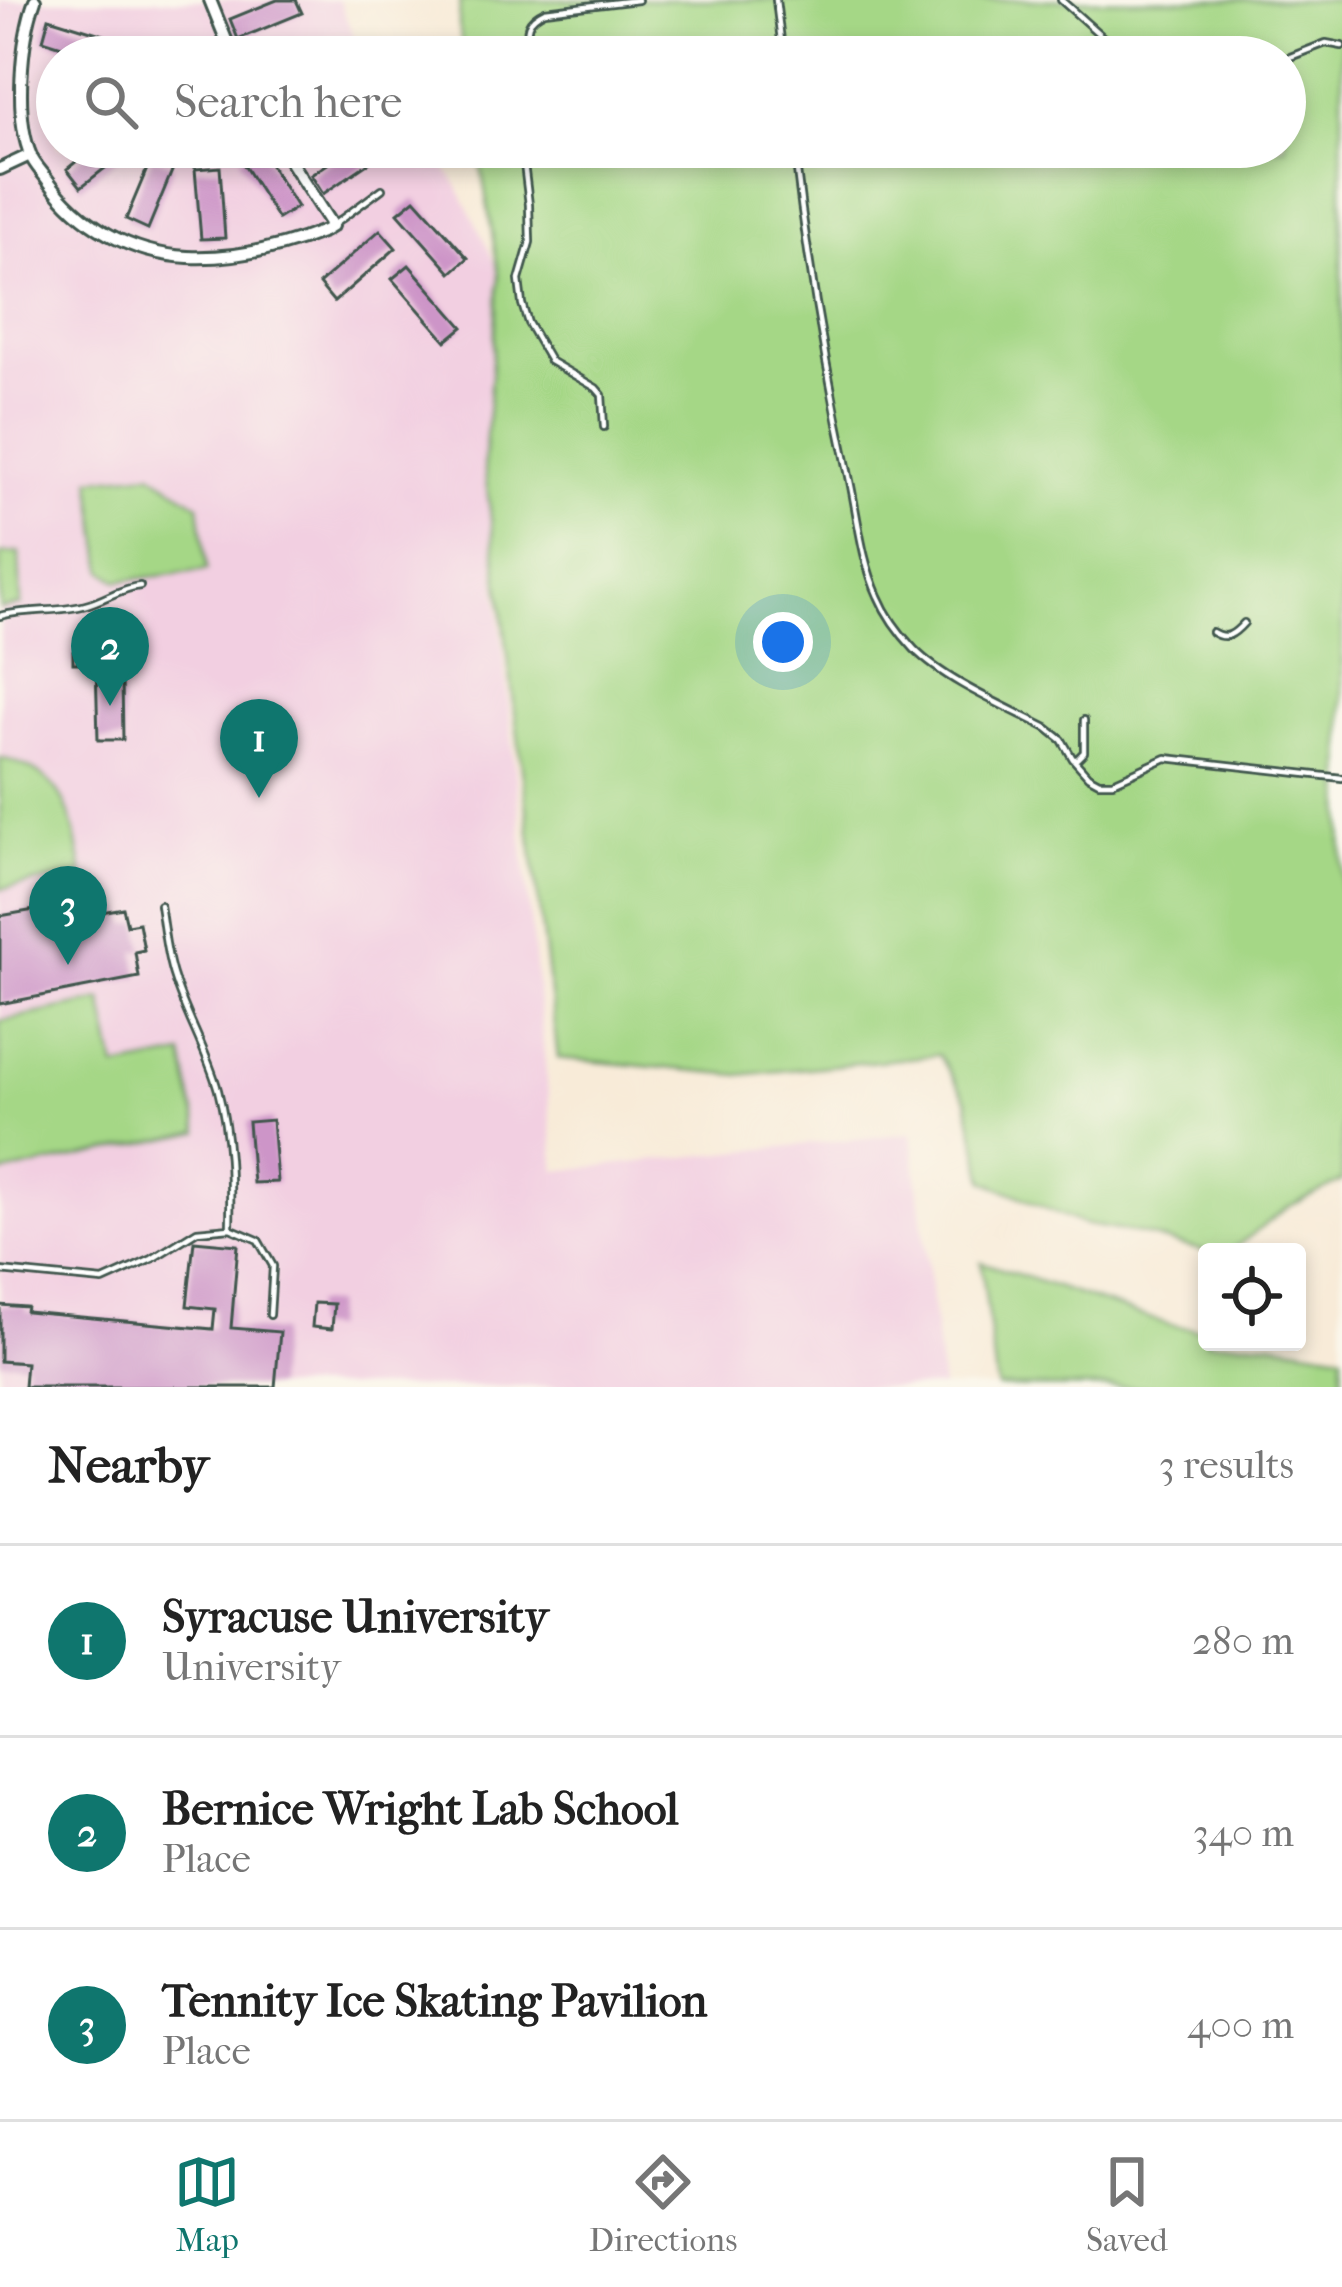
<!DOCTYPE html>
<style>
:root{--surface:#fff;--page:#f6f6f6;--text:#222;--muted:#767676;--line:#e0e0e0;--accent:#0f766e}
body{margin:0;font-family:"IM FELL French Canon",serif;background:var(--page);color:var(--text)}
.controls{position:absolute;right:36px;bottom:36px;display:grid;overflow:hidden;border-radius:12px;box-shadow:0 6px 18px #0003}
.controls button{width:108px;height:108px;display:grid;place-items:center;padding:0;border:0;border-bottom:3px solid var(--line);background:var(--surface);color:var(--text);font:60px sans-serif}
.you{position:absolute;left:783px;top:642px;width:42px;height:42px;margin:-30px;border:9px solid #fff;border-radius:50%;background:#1a73e8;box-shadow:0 0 0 18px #1a73e833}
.badge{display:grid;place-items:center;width:78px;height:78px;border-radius:50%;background:var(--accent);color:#fff;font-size:39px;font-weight:700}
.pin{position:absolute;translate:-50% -99px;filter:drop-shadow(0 3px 6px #0008)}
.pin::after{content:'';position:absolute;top:63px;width:42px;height:36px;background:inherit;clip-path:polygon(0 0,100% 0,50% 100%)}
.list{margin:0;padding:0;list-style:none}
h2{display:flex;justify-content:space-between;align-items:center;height:156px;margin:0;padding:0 48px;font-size:51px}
h2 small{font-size:39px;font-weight:400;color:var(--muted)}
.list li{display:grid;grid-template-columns:78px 1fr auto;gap:36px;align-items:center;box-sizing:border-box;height:192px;padding:0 48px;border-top:3px solid var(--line)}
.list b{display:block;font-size:45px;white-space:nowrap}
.list p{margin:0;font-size:39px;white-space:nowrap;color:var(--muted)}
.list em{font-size:39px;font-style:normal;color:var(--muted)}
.icon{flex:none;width:66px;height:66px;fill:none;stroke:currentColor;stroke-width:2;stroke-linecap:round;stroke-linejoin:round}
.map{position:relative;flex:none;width:1342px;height:1387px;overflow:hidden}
.search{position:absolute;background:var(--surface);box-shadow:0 6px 18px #0003;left:36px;right:36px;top:36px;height:132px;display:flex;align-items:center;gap:30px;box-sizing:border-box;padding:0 42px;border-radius:66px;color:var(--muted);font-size:45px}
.sheet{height:732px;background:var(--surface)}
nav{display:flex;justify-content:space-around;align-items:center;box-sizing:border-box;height:168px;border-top:3px solid var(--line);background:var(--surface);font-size:33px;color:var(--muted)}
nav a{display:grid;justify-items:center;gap:6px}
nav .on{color:var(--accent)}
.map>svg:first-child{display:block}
</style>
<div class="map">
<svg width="1342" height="1387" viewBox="0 0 1342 1387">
<rect width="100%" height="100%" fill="#fbf7ec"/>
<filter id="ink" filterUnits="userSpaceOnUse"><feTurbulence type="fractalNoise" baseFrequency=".00833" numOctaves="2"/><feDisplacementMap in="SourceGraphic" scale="24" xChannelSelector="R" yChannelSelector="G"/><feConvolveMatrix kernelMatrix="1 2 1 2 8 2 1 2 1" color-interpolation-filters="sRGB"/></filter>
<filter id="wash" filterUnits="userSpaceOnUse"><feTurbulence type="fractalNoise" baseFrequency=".004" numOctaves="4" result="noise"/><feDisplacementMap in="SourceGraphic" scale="48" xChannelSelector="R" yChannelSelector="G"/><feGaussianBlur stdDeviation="2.7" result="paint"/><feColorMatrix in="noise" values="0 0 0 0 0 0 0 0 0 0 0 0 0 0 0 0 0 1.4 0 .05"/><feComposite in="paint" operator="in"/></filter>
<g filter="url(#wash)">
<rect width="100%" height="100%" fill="#f8ebd8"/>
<path fill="#f2cfe1" d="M0,0H339L354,38L368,57H57V147H431L457,185L499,271L484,463L556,1171L912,1133L942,1387H0Z"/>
<path fill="#a5d786" stroke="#628a5d" stroke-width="3" d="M460,0H1342V1181L1288,1207L1229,1252H1207L1141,1234L1082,1224L985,1181L967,1100L939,1055L739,1075L558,1058L484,463L499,275L478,147H1285V57H464L459,25Z
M151,473L199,505L207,570L118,581L104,571L91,479Z
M19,553L21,605L0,609V554Z
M0,758C67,772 72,815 83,874L0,889Z
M102,1000L116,1068L183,1055L199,1132L0,1174V1021Z
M981,1262L1170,1325L1207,1331V1342H1271L1342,1354V1387H997Z"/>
<g id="blocks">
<path fill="#cd95c8" d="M277,0H296L302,13L238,39L230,19Z
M49,18L117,39L111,57H96L43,40Z
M94,147H132L81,187L67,169Z
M259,147L297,207L278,219L240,159Z
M353,147H377L382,154L323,194L311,175Z
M152,157L174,166L148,229L126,219Z
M220,167L225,238L201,239L195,169Z
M415,199L468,258L451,273L398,213Z
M380,230L396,248L334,302L319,284Z
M409,265L463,327L446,341L392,279Z
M95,616H121L123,740H98L96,663H73V652H96Z
M63,905L65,919L123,908L127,925L139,923L144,950L135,952L139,977L0,1004V916Z
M272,1120L277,1182L253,1183L248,1122Z
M194,1241L238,1245L231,1328L280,1332L275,1387H24L26,1363L0,1361V1305L27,1307L26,1312L213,1329L215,1309L187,1306Z
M314,1303L334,1304L332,1329L312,1327Z"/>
</g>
</g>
<g filter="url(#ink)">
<use href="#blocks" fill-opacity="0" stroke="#40574d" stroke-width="3"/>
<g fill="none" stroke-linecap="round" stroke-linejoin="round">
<defs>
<path id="service" d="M776,0L783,57
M1061,0L1125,57
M529,57C528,34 521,22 545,11L638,0
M1285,59L1326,43L1342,46
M522,147L529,205L530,242L519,280L522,304L528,323L550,361L596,388L602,395L604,427
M794,147C807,259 826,370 850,481C858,519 862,561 878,596C886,615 899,633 914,649C945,681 1007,707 1047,728L1062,740L1073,759H1077L1084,752V720
M332,226L382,189
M0,616C28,608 58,613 86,605C105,600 120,588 140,586
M1212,632C1226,641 1234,634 1244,623
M1073,759L1088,776L1099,782H1113L1166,758L1342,778
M160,905C164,928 166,955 174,978C186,1016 207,1051 218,1090C230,1136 231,1181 230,1228
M0,1271L103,1281L152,1259L197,1231L230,1228L258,1240L273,1266L270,1315"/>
<path id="minor" d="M35,0C21,39 14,117 31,156C34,164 42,172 47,179C80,225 130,254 188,257C234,259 281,248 324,231L332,226L281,147
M210,0L233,57
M0,169L30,155"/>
</defs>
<use href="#service" stroke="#40574d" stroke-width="10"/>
<use href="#minor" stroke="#40574d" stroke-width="16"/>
<use href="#service" stroke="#fff" stroke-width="4.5"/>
<use href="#minor" stroke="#fff" stroke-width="10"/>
</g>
</g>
</svg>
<div class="controls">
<button><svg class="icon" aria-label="locate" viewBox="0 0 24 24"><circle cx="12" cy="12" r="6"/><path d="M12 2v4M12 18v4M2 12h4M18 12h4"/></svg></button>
</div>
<div class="you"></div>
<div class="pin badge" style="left:259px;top:798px">1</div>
<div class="pin badge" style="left:110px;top:706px">2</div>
<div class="pin badge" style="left:68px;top:965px">3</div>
<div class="search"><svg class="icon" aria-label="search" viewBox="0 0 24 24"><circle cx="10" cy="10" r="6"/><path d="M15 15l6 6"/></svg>Search here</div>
</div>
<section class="sheet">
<h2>Nearby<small>3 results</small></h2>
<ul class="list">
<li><span class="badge">1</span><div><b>Syracuse University</b><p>University</p></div><em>280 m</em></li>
<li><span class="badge">2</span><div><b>Bernice Wright Lab School</b><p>Place</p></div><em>340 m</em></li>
<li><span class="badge">3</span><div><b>Tennity Ice Skating Pavilion</b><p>Place</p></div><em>400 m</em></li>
</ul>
</section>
<nav>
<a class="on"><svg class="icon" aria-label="map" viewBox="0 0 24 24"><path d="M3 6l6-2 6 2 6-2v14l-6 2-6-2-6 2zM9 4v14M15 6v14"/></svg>Map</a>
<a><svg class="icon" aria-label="directions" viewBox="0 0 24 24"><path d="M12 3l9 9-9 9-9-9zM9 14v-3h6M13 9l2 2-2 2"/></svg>Directions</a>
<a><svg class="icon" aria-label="saved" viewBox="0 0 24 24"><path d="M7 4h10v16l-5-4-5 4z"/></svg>Saved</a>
</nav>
